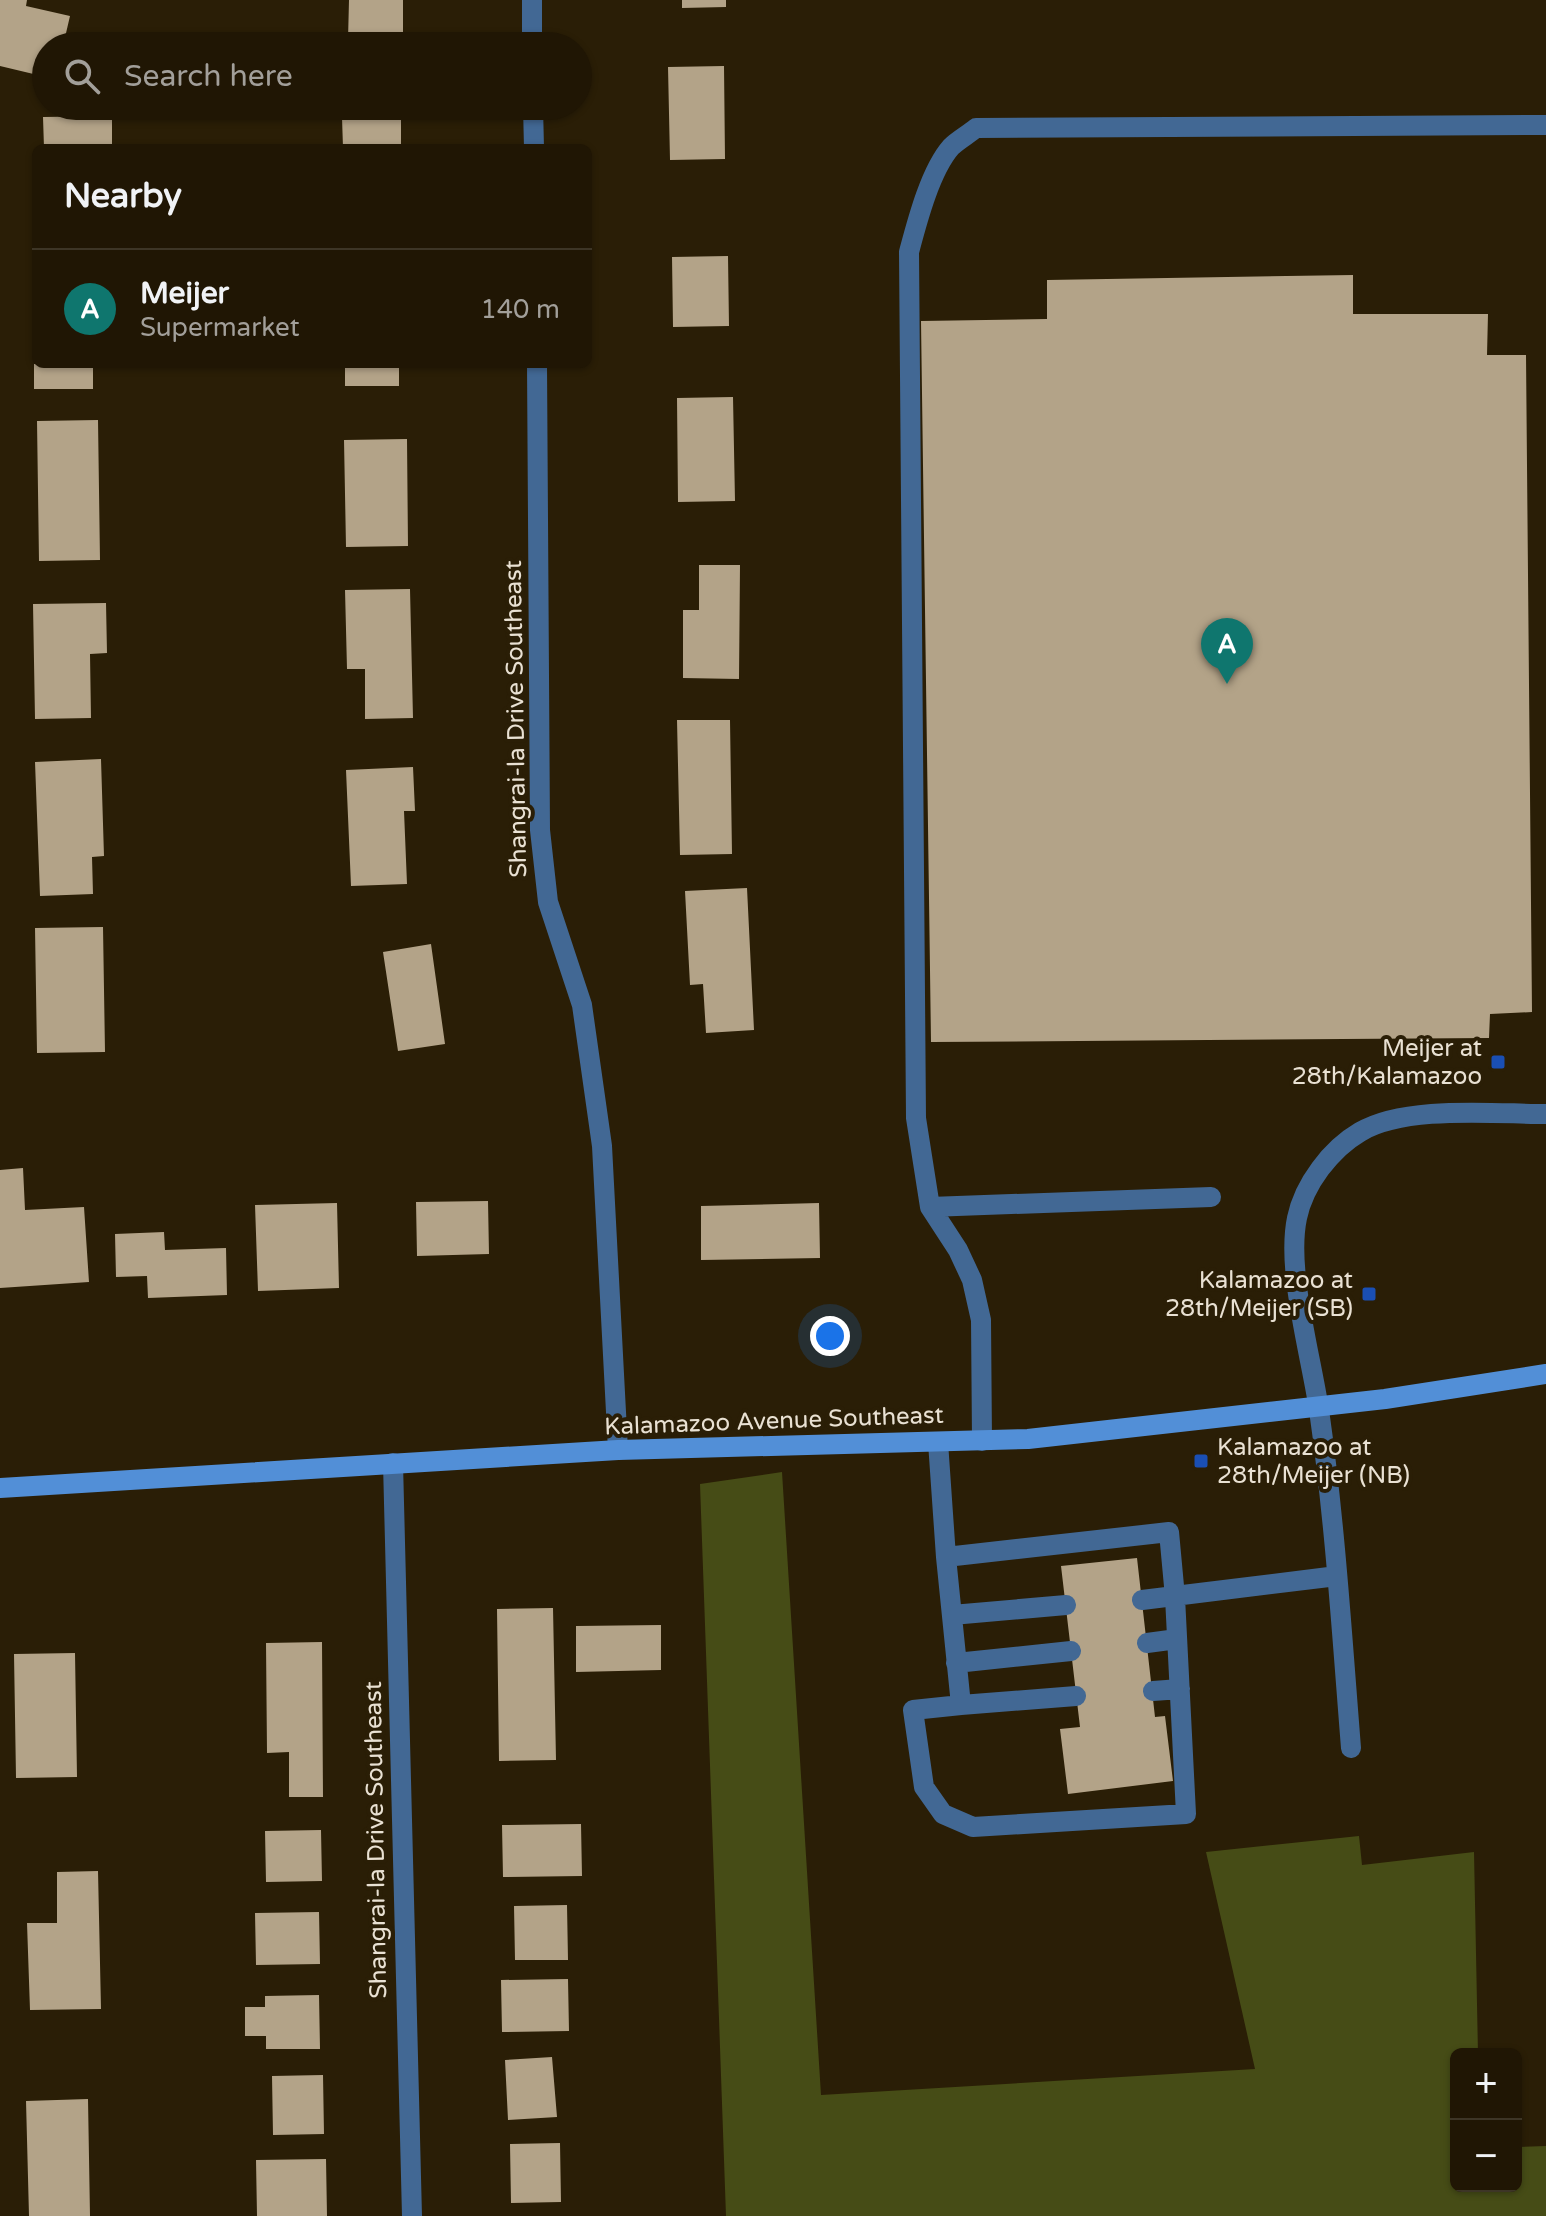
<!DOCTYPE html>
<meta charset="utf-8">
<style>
:root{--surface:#201604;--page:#281f0e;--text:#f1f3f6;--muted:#a29f9a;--line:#3d3526;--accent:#0f766e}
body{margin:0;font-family:"Varela Round",sans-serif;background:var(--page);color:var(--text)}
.controls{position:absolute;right:24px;bottom:24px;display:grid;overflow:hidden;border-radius:12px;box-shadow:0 2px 6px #0004}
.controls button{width:72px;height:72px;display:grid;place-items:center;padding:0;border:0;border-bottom:2px solid var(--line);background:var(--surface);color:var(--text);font:40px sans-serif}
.you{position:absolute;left:830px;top:1336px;width:28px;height:28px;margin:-20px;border:6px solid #fff;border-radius:50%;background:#1a73e8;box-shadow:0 0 0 12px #1a73e833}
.badge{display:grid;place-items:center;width:52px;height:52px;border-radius:50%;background:var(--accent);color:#fff;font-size:26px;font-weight:700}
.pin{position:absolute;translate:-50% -66px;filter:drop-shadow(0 2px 4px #0008)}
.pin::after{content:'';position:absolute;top:42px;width:28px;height:24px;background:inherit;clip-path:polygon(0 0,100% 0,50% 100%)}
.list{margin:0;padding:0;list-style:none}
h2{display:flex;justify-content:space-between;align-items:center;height:104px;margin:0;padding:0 32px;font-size:34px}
h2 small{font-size:26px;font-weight:400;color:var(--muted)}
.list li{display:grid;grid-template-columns:52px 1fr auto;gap:24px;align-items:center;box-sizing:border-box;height:120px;padding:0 32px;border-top:2px solid var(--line)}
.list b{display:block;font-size:30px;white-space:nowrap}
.list p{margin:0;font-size:26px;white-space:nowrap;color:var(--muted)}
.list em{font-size:26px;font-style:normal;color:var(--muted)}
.icon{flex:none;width:44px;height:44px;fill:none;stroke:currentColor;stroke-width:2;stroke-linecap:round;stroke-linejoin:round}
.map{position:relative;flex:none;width:1546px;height:2216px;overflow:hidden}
.search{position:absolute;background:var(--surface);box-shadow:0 2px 6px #0004;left:32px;top:32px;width:560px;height:88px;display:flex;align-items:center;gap:20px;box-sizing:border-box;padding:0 28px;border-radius:44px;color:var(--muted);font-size:30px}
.panel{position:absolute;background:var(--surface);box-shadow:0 2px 6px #0004;left:32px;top:144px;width:560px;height:224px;border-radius:12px}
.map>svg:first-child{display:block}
</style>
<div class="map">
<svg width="1546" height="2216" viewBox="0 0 1546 2216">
<rect width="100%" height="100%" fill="#2a1e06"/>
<path fill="#464c16" d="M782,1472L821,2095L1255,2069L1206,1852L1359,1836L1362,1865L1474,1852L1478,2054H1456V2186H1516V2147L1546,2146V2216H726L700,1484Z"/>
<path fill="#b3a388" d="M0,0H27L26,6L70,16L63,46H46V77L0,66Z
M349,0H403V41L348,40Z
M682,0H726V7L682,8Z
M724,66L725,159L670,160L668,67Z
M401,115V148H343L342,117Z
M112,116V148H44L43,117Z
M728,256L729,326L673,327L672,257Z
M33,268H36V300H33Z
M1353,275V314H1488L1487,355H1526L1532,1012L1490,1014L1489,1038L931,1042L921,321L1047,319V280Z
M34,364H93V389H34Z
M345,364H399V386H345Z
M733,397L735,501L678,502L677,398Z
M98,420L100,560L39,561L37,421Z
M407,439L408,546L346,547L344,440Z
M699,565H740L739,679L683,678V610H699Z
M410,589L413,718L365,719V669H347L345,590Z
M106,603L107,653L90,654L91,718L35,719L33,604Z
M677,720H730L732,854L680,855Z
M101,759L104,856L92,857L93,894L40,896L35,762Z
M413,767L415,811H404L407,884L351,886L346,770Z
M747,888L754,1030L706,1033L703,984L690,985L685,891Z
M103,927L105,1052L37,1053L35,928Z
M431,944L445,1044L398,1051L383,952Z
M23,1168L25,1210L84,1207L89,1282L0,1288V1170Z
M488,1201L489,1254L417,1256L416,1202Z
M337,1203L339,1288L258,1291L255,1205Z
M819,1203L820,1258L701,1260V1206Z
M164,1232L165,1250L226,1248L227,1295L148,1298L147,1276L116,1277L115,1234Z
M1137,1558L1155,1717L1165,1716L1173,1781L1068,1794L1060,1729L1080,1727L1061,1566Z
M553,1608L556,1760L499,1761L497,1609Z
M661,1625V1670L576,1672V1626Z
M322,1642L323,1797H289V1752L267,1753L266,1643Z
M75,1653L77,1777L16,1778L14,1654Z
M581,1824L582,1876L503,1877L502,1825Z
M321,1830L322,1881L266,1882L265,1831Z
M98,1871L101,2009L30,2010L27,1923H57V1872Z
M567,1905L568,1960H515L514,1906Z
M319,1912L320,1964L256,1965L255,1913Z
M568,1979L569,2031L502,2032L501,1980Z
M319,1995L320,2049H266V2036H245V2007H265V1996Z
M552,2057L557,2117L508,2120L505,2060Z
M323,2075L324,2134L273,2135L272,2076Z
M88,2099L90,2216H29L26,2101Z
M560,2143L561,2202L511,2203L510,2144Z
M326,2159L327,2216H257L256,2160Z"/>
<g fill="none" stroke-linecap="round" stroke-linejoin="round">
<path stroke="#426894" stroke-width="20" d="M930,1207L1211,1197
M982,1441L981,1320L972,1280L958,1250L930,1207L916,1118L909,252C917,222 930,171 951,147C958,140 969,134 976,128L1546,125
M938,1442L946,1557L961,1705L913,1710L924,1787L943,1814L973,1827L1186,1814L1175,1597L1169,1532L946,1557
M1142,1600L1337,1576
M952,1615L1066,1605
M1147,1643L1177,1639
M956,1663L1071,1651
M1153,1691L1180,1689
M961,1705L1076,1696
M1351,1748C1342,1635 1335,1522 1319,1410C1311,1355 1286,1270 1297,1218C1304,1184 1331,1149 1360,1132C1405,1105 1494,1114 1546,1114"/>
<path stroke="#426894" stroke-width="20" d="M532,0V46
M533,106L534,148
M537,364L540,830L548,902L582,1005L602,1146L618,1450
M393,1463L412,2216"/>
<path stroke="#528fd7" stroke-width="20" d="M0,1488L618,1450L1028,1439L1385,1399L1546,1374"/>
</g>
<g fill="#1a4fb4" stroke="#2a1e06" stroke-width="3">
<rect x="1490" y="1054" width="16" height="16" rx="4"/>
<rect x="1361" y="1286" width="16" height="16" rx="4"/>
<rect x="1193" y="1453" width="16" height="16" rx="4"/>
</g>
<g text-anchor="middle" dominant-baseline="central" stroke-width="8" stroke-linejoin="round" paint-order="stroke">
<g font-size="24" fill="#e9e1d3" stroke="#2a1e06">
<text transform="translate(516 719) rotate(-91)">Shangrai-la Drive Southeast</text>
<text transform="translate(774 1421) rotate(-2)">Kalamazoo Avenue Southeast</text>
<text transform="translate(376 1840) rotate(-91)">Shangrai-la Drive Southeast</text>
</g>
<g font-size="24" fill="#e9e1d3" stroke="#2a1e06" text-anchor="end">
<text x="1482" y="1048">Meijer at<tspan x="1482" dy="28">28th/Kalamazoo</tspan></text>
<text x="1353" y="1280">Kalamazoo at<tspan x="1353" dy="28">28th/Meijer (SB)</tspan></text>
<text x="1217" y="1447" text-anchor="start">Kalamazoo at<tspan x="1217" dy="28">28th/Meijer (NB)</tspan></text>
</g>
</g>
</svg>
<div class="controls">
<button>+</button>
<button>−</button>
</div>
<div class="you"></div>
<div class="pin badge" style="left:1227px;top:684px">A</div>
<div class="search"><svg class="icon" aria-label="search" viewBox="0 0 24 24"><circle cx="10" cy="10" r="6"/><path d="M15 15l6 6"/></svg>Search here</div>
<section class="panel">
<h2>Nearby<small></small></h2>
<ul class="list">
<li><span class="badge">A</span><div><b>Meijer</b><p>Supermarket</p></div><em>140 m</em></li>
</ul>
</section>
</div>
